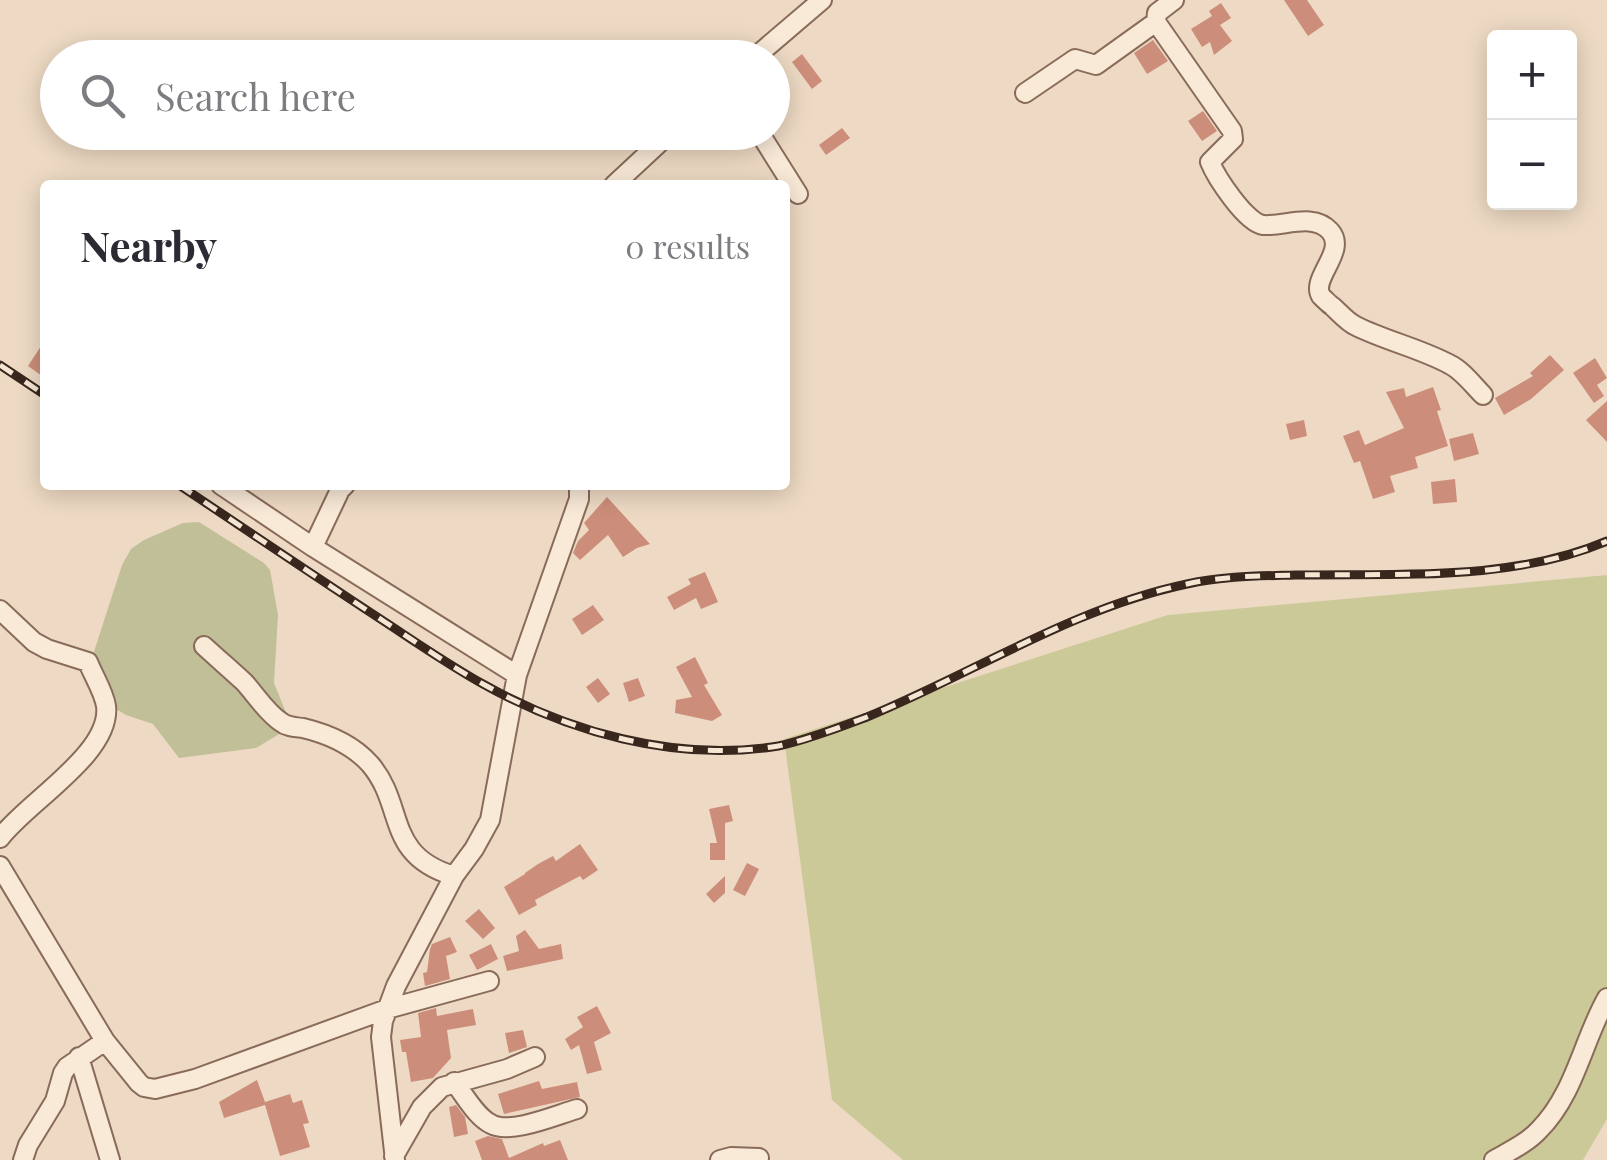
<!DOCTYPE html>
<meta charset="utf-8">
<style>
:root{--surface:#fff;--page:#f7f7f7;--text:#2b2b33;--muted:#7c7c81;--line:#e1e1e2}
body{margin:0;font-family:"Playfair Display",serif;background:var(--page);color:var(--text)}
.controls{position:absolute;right:30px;top:30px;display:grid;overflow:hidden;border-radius:10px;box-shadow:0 5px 25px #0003}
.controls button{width:90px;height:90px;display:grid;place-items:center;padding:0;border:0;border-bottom:2px solid var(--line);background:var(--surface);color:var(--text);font:50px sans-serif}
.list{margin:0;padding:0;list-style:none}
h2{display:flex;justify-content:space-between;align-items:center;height:130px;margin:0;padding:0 40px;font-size:42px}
h2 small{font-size:32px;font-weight:400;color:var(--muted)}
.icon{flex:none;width:55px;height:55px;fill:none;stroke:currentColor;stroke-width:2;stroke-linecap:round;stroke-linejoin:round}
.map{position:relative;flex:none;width:1607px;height:1160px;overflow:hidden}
.search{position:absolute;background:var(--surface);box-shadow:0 5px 25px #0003;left:40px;top:40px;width:750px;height:110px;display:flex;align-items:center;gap:25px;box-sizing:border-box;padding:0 35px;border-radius:55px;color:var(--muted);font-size:38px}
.panel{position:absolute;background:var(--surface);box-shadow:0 5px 25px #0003;left:40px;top:180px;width:750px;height:310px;border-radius:10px}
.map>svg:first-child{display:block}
</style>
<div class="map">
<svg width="1607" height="1160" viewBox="0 0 1607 1160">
<rect width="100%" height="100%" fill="#eedac4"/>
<path fill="#ccc998" d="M1607,575V1119L1583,1160H903L832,1100L784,739L1168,615Z"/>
<path fill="#c1bf97" d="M199,522L264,563L270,570L278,615L274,683L289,720L286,730L256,748L179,758L153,724L126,715L109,705L91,661L122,565L131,549L144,540L183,523Z"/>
<path fill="#cc8e7a" d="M1284,0H1307L1324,25L1308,36Z
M1221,3L1231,18L1220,25L1232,41L1214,55L1210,42L1202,47L1191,29L1212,16L1209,11Z
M1153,40L1168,61L1147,74L1134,53Z
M802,54L822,81L812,89L792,62Z
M1203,111L1217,131L1202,141L1188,121Z
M842,128L850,138L826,155L819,145Z
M45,340V378L28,366Z
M1550,355L1564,370L1531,399L1504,415L1495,398L1533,376L1530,373Z
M1595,358L1607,378L1597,385L1604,396L1594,403L1573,373Z
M1433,387L1441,410L1437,411L1448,446L1415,457L1418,468L1390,476L1395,492L1373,499L1360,461L1354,463L1343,436L1359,430L1365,445L1404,428L1386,392L1404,388L1406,397Z
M1607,401V442L1586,420Z
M1304,420L1307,436L1290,440L1286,424Z
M1473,433L1479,454L1454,461L1449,439Z
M1455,479L1457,502L1433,504L1431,482Z
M607,497L650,544L637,548L623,557L608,535L580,560L573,553L578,541L589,530L584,523Z
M705,572L718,602L701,609L696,598L674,610L667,597L691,584L688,579Z
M593,605L604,620L582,635L572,619Z
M695,657L708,683L704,685L722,715L712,721L675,713L676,700L692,697L676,667Z
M598,678L610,694L598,703L586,687Z
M638,678L645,696L629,702L623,683Z
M729,805L733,821L725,823V860H710V843H717L709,809Z
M580,844L598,870L583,880L580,876L535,900L537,905L519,915L504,887L525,874V873L538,864L553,856L556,861Z
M747,863L759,869L745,896L733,890Z
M725,876V893L714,903L706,894Z
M479,909L495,928L483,939L465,921Z
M525,930L539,949L561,944L563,959L507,971L503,956L519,951L516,936Z
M450,937L457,952L446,956L450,979L425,986L423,973L427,972L430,949L432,944Z
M491,944L498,959L477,970L469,955Z
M597,1006L611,1033L594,1042L602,1070L587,1074L579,1045L571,1050L565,1039L583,1027L577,1017Z
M436,1008L437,1016L473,1009L476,1025L447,1030L451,1058L433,1078L411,1082L406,1052H402L400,1040L421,1037L418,1013Z
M523,1030L527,1047L509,1053L505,1033Z
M257,1080L265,1102L290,1094L293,1103L302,1100L309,1123L303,1124L310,1147L280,1156L265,1105L224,1118L219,1102Z
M539,1081L542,1089L577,1082L580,1097L504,1114L498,1094Z
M456,1105L465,1117L468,1134L454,1137L449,1107Z
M488,1136L502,1139L509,1158L543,1143L544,1146L560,1140L568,1160H482L475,1141Z"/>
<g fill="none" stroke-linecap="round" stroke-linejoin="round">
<defs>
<path id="minor" d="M1174,0L1157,13L1156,22L1232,131L1233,139L1210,162C1216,177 1246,223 1263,225C1283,227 1313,212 1330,231C1348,251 1310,278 1321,296C1322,297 1331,306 1332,306C1340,313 1347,322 1356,326C1386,341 1419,348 1449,364C1462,370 1473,385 1483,395
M754,58L822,0
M1025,93L1075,59L1096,65L1156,22
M759,132L798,194
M614,185L671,132
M221,485L313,547L517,675
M313,547L340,490L345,485
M0,610L34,642L47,649L88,662C93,675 104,692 106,706C112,753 27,802 0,838
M204,646C217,658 231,670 244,682C256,695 266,712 281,722C287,727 295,727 303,728C328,734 352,744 370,764C406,806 384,855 454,876
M0,866L105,1041L139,1083L144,1087L155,1089L195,1079L387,1009L489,981
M79,1057L110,1160
M454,1082C464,1094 476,1117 491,1124C510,1135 556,1115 577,1109
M394,1156L422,1107L442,1087L507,1069L535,1057
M23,1160L28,1145L55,1101L63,1073L67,1067L105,1041
M395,1160L381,1037L383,1021L396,986L454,876L474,849L490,820L517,675L579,499V485
M720,1160L731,1157L759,1158
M1494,1160C1510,1151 1527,1143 1539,1130C1575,1094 1583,1040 1607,998"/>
</defs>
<use href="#minor" stroke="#896b5a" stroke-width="22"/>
<use href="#minor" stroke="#f9e9d7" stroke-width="18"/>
<defs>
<path id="rail" d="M0,365L45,395
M179,485C248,531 316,577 385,622C417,643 449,665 483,684C569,732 672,761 772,747C796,744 843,726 867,717C974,673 1073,608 1187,584C1222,576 1259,576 1295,575C1398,573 1511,582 1607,541"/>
</defs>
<use href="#rail" stroke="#39271e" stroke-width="9"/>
<use href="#rail" stroke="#f5e6d4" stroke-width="5" stroke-dasharray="15" stroke-linecap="butt"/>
</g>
</svg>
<div class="controls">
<button>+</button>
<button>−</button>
</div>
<div class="search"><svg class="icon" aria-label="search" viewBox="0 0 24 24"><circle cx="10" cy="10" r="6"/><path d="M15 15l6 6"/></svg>Search here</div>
<section class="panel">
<h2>Nearby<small>0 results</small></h2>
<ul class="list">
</ul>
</section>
</div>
